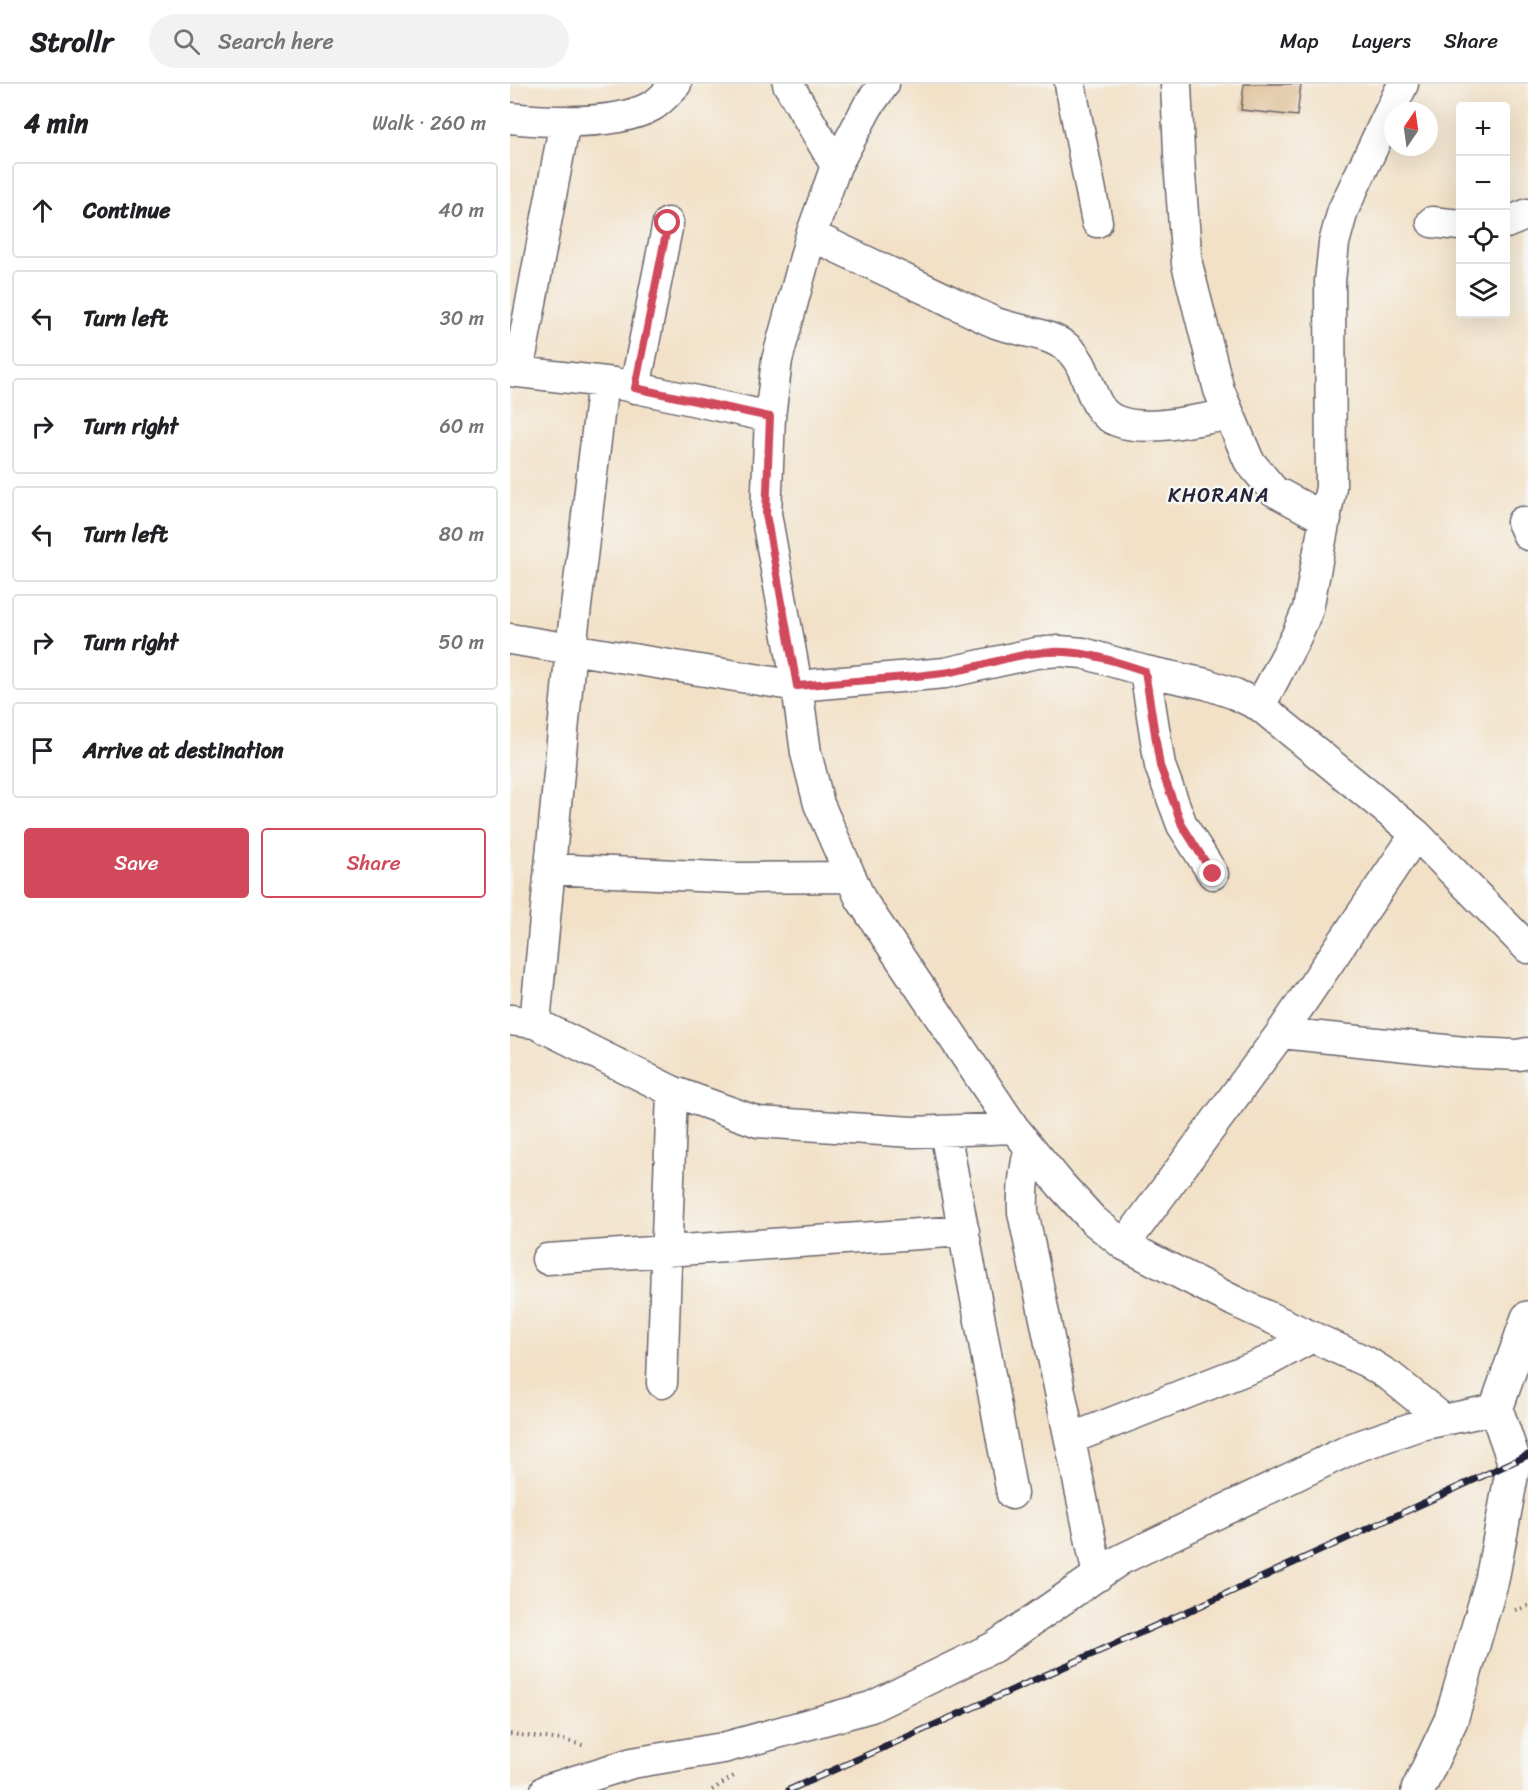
<!DOCTYPE html>
<meta charset="utf-8">
<style>
:root{--surface:#fff;--page:#f2f2f2;--text:#202124;--muted:#757577;--line:#e0e0e0;--accent:#d1495b}
body{margin:0;font-family:Sriracha,sans-serif;background:var(--page);color:var(--text)}
.controls{position:absolute;right:18px;top:18px;display:grid;overflow:hidden;border-radius:6px;box-shadow:0 6px 24px #0002}
.controls button{width:54px;height:54px;display:grid;place-items:center;padding:0;border:0;border-bottom:2px solid var(--line);background:var(--surface);color:var(--text);font:30px sans-serif}
.compass{position:absolute;left:874px;top:18px;width:54px;height:54px;border-radius:50%;background:var(--surface);box-shadow:0 6px 24px #0002;rotate:13deg}
.stop{position:absolute;width:18px;height:18px;margin:-14px;border:4px solid #d1495b;border-radius:50%;background:#fff}
.stop.end{background:#d1495b;border-color:#fff;box-shadow:0 2px 6px #0008}
.list{margin:0;padding:0;list-style:none}
h2{display:flex;justify-content:space-between;align-items:center;height:78px;margin:0;padding:0 24px;font-size:26px}
h2 small{font-size:20px;font-weight:400;color:var(--muted)}
.list li{display:grid;grid-template-columns:39px 1fr auto;gap:18px;align-items:center;box-sizing:border-box;height:96px;margin:0 12px 12px;padding:0 12px;border:2px solid var(--line);border-radius:6px}
.list b{display:block;font-size:22px;white-space:nowrap}
.list em{font-size:20px;font-style:normal;color:var(--muted)}
.actions{display:flex;gap:12px;padding:18px 24px}
.actions a{flex:1;padding:14px 0;border:2px solid var(--accent);border-radius:6px;text-align:center;font-size:21px;color:var(--accent)}
.actions .main{background:var(--accent);color:#fff}
.icon{flex:none;width:33px;height:33px;fill:none;stroke:currentColor;stroke-width:2;stroke-linecap:round;stroke-linejoin:round}
.map{position:relative;flex:none;width:1018px;height:1706px;overflow:hidden}
header{display:flex;align-items:center;gap:36px;box-sizing:border-box;height:84px;padding:0 30px;background:var(--surface);border-bottom:2px solid var(--line)}
header strong{font-size:28px}
nav{display:flex;gap:33px;margin-inline-start:auto;font-size:21px}
.search{width:420px;height:54px;background:var(--page);display:flex;align-items:center;gap:15px;box-sizing:border-box;padding:0 21px;border-radius:33px;color:var(--muted);font-size:22px}
main{display:flex}
aside{flex:1;background:var(--surface)}
.map>svg:first-child{display:block}
</style>
<header>
<strong>Strollr</strong>
<div class="search"><svg class="icon" aria-label="search" viewBox="0 0 24 24"><circle cx="10" cy="10" r="6"/><path d="M15 15l6 6"/></svg>Search here</div>
<nav><a>Map</a><a>Layers</a><a>Share</a></nav>
</header>
<main>
<aside>
<h2>4 min<small>Walk · 260 m</small></h2>
<ul class="list">
<li><svg class="icon" aria-label="ahead" viewBox="0 0 24 24"><path d="M12 20V5M6 11l6-6 6 6"/></svg><div><b>Continue</b></div><em>40 m</em></li>
<li><svg class="icon" aria-label="left" viewBox="0 0 24 24"><path d="M17 20v-9H6M10 6l-5 5 5 5"/></svg><div><b>Turn left</b></div><em>30 m</em></li>
<li><svg class="icon" aria-label="right" viewBox="0 0 24 24"><path d="M7 20v-9h11M14 6l5 5-5 5"/></svg><div><b>Turn right</b></div><em>60 m</em></li>
<li><svg class="icon" aria-label="left" viewBox="0 0 24 24"><path d="M17 20v-9H6M10 6l-5 5 5 5"/></svg><div><b>Turn left</b></div><em>80 m</em></li>
<li><svg class="icon" aria-label="right" viewBox="0 0 24 24"><path d="M7 20v-9h11M14 6l5 5-5 5"/></svg><div><b>Turn right</b></div><em>50 m</em></li>
<li><svg class="icon" aria-label="arrive" viewBox="0 0 24 24"><path d="M6 21V4h12l-3 4 3 4H6"/></svg><div><b>Arrive at destination</b></div></li>
</ul>
<div class="actions"><a class="main">Save</a><a>Share</a></div>
</aside>
<div class="map">
<svg width="1018" height="1706" viewBox="0 0 1018 1706">
<rect width="100%" height="100%" fill="#f6f6f2"/>
<filter id="ink" filterUnits="userSpaceOnUse"><feTurbulence type="fractalNoise" baseFrequency=".0167" numOctaves="2"/><feDisplacementMap in="SourceGraphic" scale="12" xChannelSelector="R" yChannelSelector="G"/><feConvolveMatrix kernelMatrix="1 2 1 2 8 2 1 2 1" color-interpolation-filters="sRGB"/></filter>
<filter id="wash" filterUnits="userSpaceOnUse"><feTurbulence type="fractalNoise" baseFrequency=".008" numOctaves="4" result="noise"/><feDisplacementMap in="SourceGraphic" scale="24" xChannelSelector="R" yChannelSelector="G"/><feGaussianBlur stdDeviation="1.35" result="paint"/><feColorMatrix in="noise" values="0 0 0 0 0 0 0 0 0 0 0 0 0 0 0 0 0 1.4 0 .05"/><feComposite in="paint" operator="in"/></filter>
<g filter="url(#wash)">
<rect width="100%" height="100%" fill="#f2e1c7"/>
<g id="blocks">
<path fill="#dbb88c" d="M734,0H791L787,32L731,26Z"/>
</g>
</g>
<g filter="url(#ink)">
<use href="#blocks" fill-opacity="0" stroke="#6b656c" stroke-width="1.5"/>
<g fill="none" stroke-linecap="round" stroke-linejoin="round">
<defs>
<path id="minor" d="M278,0L326,82
M374,0L358,22L326,82L301,151L267,276L260,333L256,430L287,602L296,669L309,720L350,814L504,1044L551,1101L583,1136L614,1161L724,1217L857,1278L881,1293L934,1336
M560,0L587,138
M666,0L670,91L677,180L709,306L739,377L764,407L816,435
M0,34C40,38 106,42 142,22C151,17 159,7 166,0
M922,138L950,141
M996,139L1018,130
M301,151C342,171 383,190 424,209C445,219 465,230 486,239C508,247 535,248 555,262C583,282 576,326 607,337C637,349 687,335 719,331
M0,287L104,299L260,333
M8,288L55,37
M125,304L158,139
M1012,438L1018,451
M0,555L287,602L435,589L526,569L549,567L573,569L635,587L696,600L725,610L750,622L906,750L1018,864
M635,587L650,682L672,741L703,790
M750,622L786,553L798,525L821,403L820,197L824,159L833,126L893,0
M40,785L229,794L341,793
M0,936L25,939L162,1007L248,1038L402,1048L504,1044
M25,939L61,564L93,298
M771,949L964,969L1008,971L1018,969
M435,1047L502,1410
M520,1064C514,1086 512,1105 513,1128L588,1492
M614,1161L771,949L906,750
M37,1175L454,1147
M152,1299L162,1007
M560,1355L756,1278L802,1253
M36,1706L122,1679L213,1664L361,1623L484,1563L610,1476L843,1364L910,1341L986,1325"/>
<path id="tertiary" d="M908,1706L941,1636L982,1496L1004,1377L986,1325L1018,1234"/>
</defs>
<use href="#minor" stroke="#6b656c" stroke-width="33"/>
<use href="#tertiary" stroke="#6b656c" stroke-width="36"/>
<path stroke="#6b656c" stroke-width="4" stroke-dasharray="1.5 4.5" stroke-linecap="butt" d="M1005,1526L1018,1522
M0,1650L53,1656L76,1662
M202,1706L224,1692"/>
<use href="#minor" stroke="#fff" stroke-width="30"/>
<use href="#tertiary" stroke="#fff" stroke-width="33"/>
<defs>
<path id="rail" d="M279,1706L692,1521L1018,1371"/>
</defs>
<use href="#rail" stroke="#22223b" stroke-width="7"/>
<use href="#rail" stroke="#f6f6f2" stroke-width="4.5" stroke-dasharray="14" stroke-linecap="butt"/>
</g>
</g>
<g fill="none" stroke-linecap="round" stroke-linejoin="round" filter="url(#ink)">
<path stroke="#d1495b" stroke-width="8" d="M158,139L125,304L260,333L256,430L287,602C336,597 385,595 433,589C465,585 496,572 527,569C566,564 599,575 635,587L650,682L672,741L703,790"/>
</g>
<g text-anchor="middle" dominant-baseline="central" stroke-width="5" stroke-linejoin="round" paint-order="stroke">
<g font-size="20" letter-spacing="1.5" fill="#22223b" stroke="#f6f6f2">
<text x="709" y="411">KHORANA</text>
</g>
</g>
</svg>
<div class="controls">
<button>+</button>
<button>−</button>
<button><svg class="icon" aria-label="locate" viewBox="0 0 24 24"><circle cx="12" cy="12" r="6"/><path d="M12 2v4M12 18v4M2 12h4M18 12h4"/></svg></button>
<button><svg class="icon" aria-label="layers" viewBox="0 0 24 24"><path d="M12 4l9 5-9 5-9-5zM3 14l9 5 9-5"/></svg></button>
</div>
<svg class="compass" viewBox="-18 -18 36 36"><path d="M0-13l5 13h-10z" fill="#e53935"/><path d="M0 13l5-13h-10z" fill="#757577"/></svg>
<div class="stop" style="left:158px;top:139px"></div>
<div class="stop end" style="left:703px;top:790px"></div>
</div>
</main>
